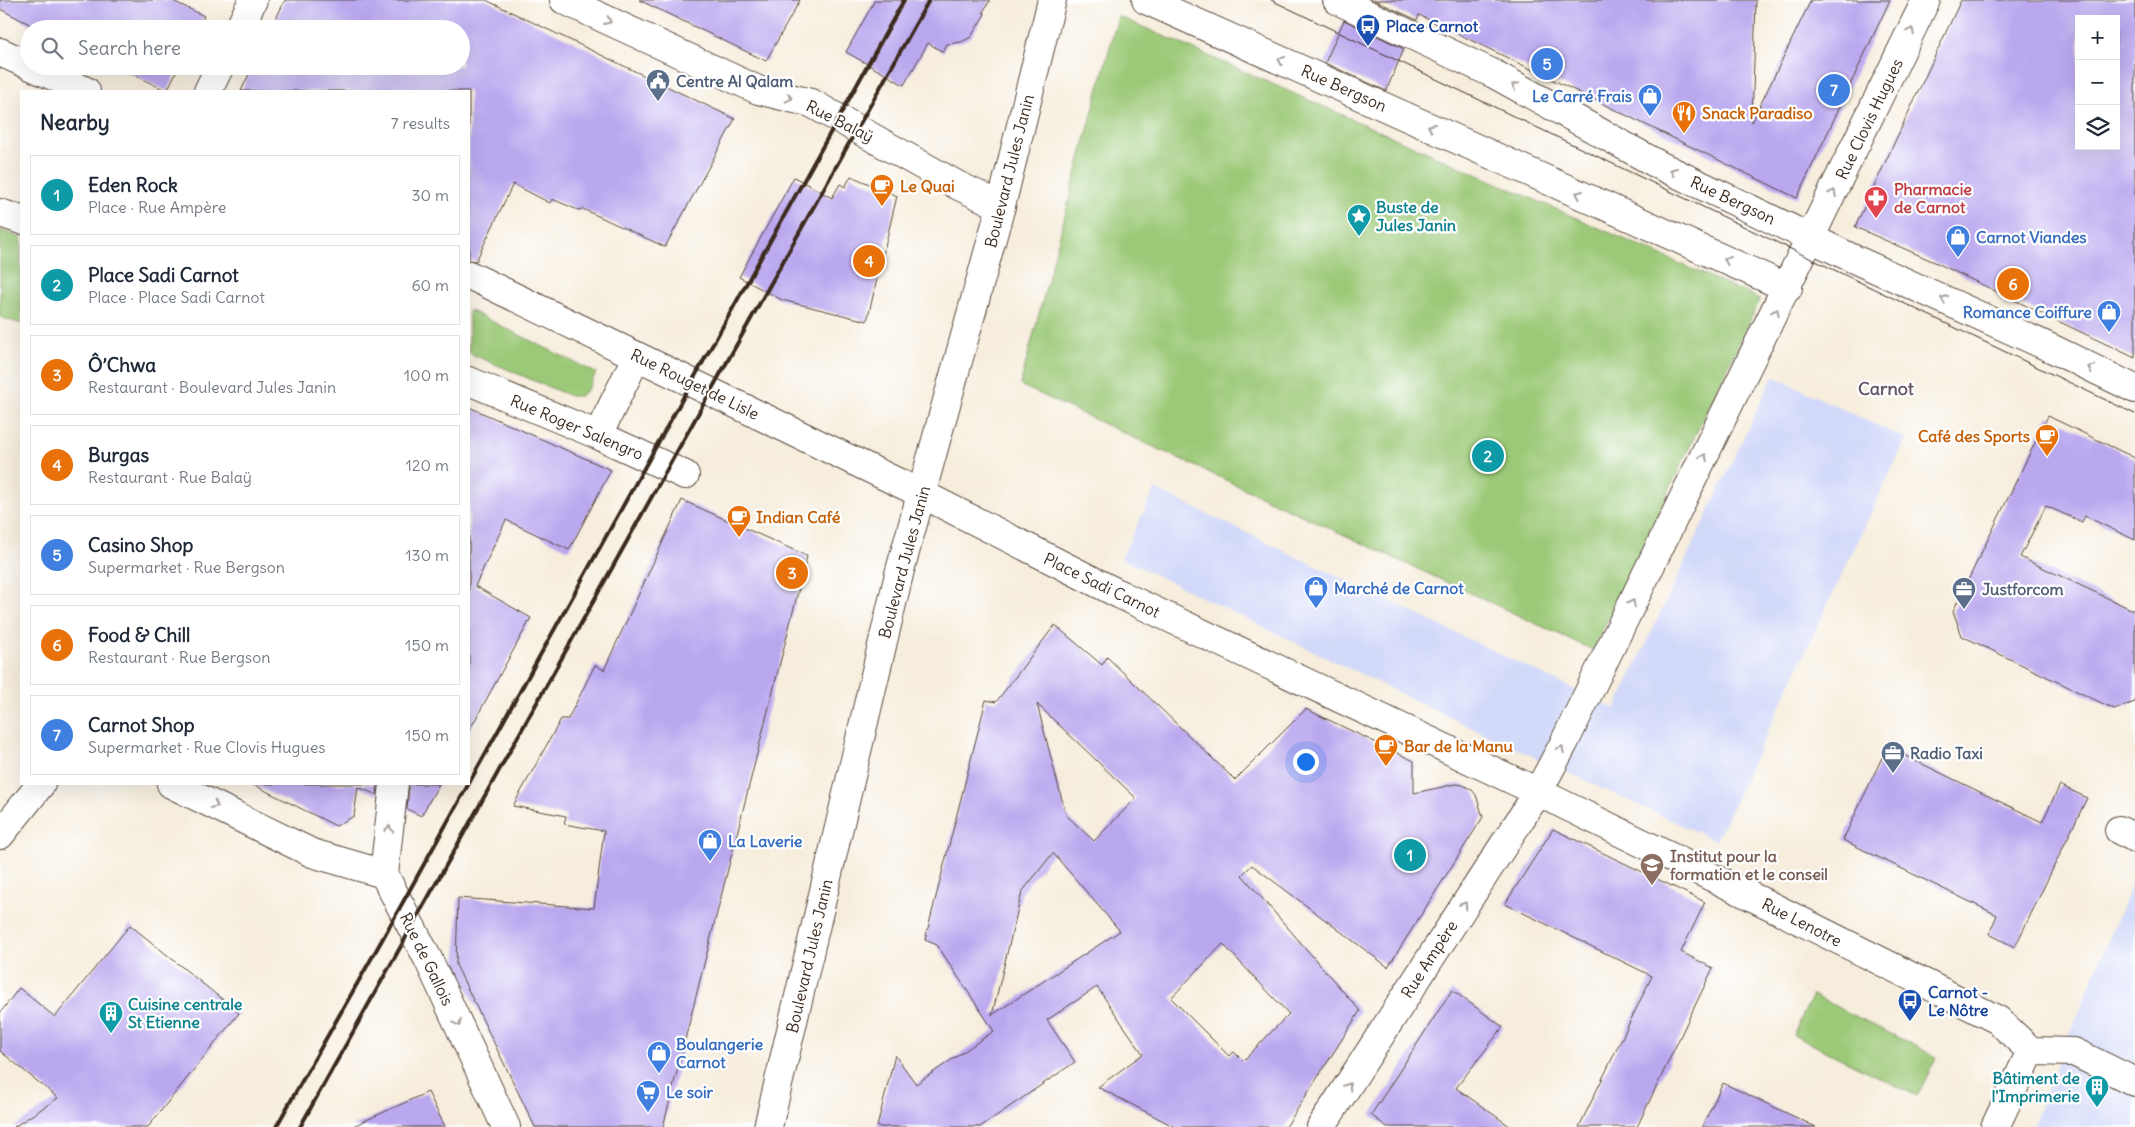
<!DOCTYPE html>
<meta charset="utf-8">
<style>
:root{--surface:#fff;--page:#f6f6f7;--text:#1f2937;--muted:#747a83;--line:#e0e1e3;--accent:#0f766e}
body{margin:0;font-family:Delius,sans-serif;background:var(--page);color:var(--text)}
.controls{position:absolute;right:15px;top:15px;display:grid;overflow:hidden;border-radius:0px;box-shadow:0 5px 20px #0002}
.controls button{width:45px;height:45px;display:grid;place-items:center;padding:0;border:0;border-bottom:1px solid var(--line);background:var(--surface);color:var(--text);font:25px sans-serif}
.you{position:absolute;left:1305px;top:761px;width:18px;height:18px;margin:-12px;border:4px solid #fff;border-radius:50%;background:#1a73e8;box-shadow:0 0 0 8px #1a73e833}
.badge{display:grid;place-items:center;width:32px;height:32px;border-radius:50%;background:var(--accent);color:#fff;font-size:16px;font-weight:700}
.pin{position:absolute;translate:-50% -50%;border:2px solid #fff;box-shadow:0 1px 5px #0006}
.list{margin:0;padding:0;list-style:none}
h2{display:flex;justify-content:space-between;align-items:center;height:65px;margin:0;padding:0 20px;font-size:21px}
h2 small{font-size:16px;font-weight:400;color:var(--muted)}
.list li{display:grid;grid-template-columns:32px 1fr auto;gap:15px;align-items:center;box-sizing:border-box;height:80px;margin:0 10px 10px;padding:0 10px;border:1px solid var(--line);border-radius:0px}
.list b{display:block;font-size:19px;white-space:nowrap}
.list p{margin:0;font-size:16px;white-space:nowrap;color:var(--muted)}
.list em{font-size:16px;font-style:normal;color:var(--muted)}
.icon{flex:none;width:28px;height:28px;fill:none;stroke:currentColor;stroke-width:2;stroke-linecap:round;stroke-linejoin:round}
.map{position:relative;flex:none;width:2135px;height:1127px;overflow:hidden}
.search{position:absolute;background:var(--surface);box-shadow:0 5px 20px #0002;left:20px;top:20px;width:450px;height:55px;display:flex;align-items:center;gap:12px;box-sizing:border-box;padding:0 18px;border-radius:28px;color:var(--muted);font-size:19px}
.panel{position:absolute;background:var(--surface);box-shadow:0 5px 20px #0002;left:20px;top:90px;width:450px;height:695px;border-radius:0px}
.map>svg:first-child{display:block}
</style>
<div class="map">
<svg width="2135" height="1127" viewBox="0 0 2135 1127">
<rect width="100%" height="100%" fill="#fff"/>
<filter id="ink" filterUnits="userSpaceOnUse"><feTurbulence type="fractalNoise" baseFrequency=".02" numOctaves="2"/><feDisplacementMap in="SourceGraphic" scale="10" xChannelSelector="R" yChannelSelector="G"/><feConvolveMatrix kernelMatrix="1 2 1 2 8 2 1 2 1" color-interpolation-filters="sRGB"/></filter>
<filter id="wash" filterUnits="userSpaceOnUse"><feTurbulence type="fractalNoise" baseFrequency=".0096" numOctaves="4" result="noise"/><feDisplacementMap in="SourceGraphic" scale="20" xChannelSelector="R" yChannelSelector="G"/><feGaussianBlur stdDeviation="1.12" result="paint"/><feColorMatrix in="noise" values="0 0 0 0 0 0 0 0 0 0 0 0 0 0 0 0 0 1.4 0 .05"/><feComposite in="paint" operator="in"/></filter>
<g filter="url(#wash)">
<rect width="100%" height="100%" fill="#f6eddc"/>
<path fill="#d2d9f9" d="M1773,376L1906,439L1716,841L1478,731L1121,558L1155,489L1615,709Z
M2135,875V1127H2032Z"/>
<path fill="#9bc977" stroke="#6b7a4a" d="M1118,16L1760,299L1593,650L1020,385Z
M0,230L21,238V324L0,317Z
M469,310L596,373L588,389L580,396H570L469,353Z
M1813,995L1937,1057L1917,1096L1793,1035Z"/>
<g id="blocks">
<path fill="#baa8ef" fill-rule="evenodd" d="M0,0H171L204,16L198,29H39L0,9Z
M285,0H486L735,119L665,247L583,209L578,210L552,199L550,203L513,184L476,261L469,260V91H241L253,66H461V29H271Z
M639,0H800L766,61Z
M875,0H990L983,12L985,14L971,37L961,42L947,44L943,52L928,43L904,85L846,52Z
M1374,0H1756L1752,122L1811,0H1890L1797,198L1419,15L1417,20Z
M1961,0H2135V358L1939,264L1855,227ZM2079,19H2116V146H2079Z
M1344,20L1404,49L1386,91L1325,63Z
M116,66H179L167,91Z
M851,176L897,196L867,321L782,300L739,277L794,177L832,198L840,184L845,187Z
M469,407L611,470L569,550L506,520L475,586L531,618L469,731Z
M2048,416L2135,458V540L2085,516L2082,522L2046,506L2020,557L2135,611V702L2114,709L1962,636L1953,611Z
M682,500L807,556L663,1127H535L456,965L458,898L594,908L604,831L564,824L566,816L513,806L561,719H568L595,665L604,670Z
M1055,625L1102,665L1107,657L1235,780L1306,709L1414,761V793L1456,784L1463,785L1472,790L1476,795L1483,817L1388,967L1252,865L1242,875L1360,1011L1286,1127H1175L1098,1087L1143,1054L1097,987L1047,1020L1075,1062L980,1127H877L895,1055L916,1084L994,1031L937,945L925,940L986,700L996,702ZM1037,704L1136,798L1094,841L1066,815ZM1053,853L1120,931L992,1015L1022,892ZM1223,944L1289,1014L1243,1061L1234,1052L1229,1056L1171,998Z
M1887,747L2042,822L2060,785L2087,798L2015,947L1989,934L1997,915L1843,840Z
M252,784H378L377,795L358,787L354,816L336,826Z
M409,784H439L421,816L407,809Z
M1553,829L1705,902L1681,952L1713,968L1637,1127H1579L1652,976L1505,904Z
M130,925L239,1013L148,1127H14L58,1098L0,1051V1013L19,988L55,1017Z
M1452,990L1503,1027L1456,1088L1511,1127H1387L1371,1115Z
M1723,1083L1816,1127H1702Z
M428,1092L445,1127H351Z"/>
</g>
</g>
<g filter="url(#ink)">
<use href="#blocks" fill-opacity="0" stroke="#57473a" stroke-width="1"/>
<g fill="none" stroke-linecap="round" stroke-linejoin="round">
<defs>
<path id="street" d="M564,0L758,90L811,103L957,185L1001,206
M1146,0L1788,288
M1337,0L1494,74L1659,165L1854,259L2053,349L2135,389
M239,29L253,0
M0,52L29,65
M31,66L86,91
M208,91L220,66
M0,213L21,220
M469,275L922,494L1121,595L1538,792L1775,908L1998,1020L2031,1051
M469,381L598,435L685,475
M598,435L637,356
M171,784L312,853L384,874
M394,784L384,874L429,961L506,1127
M2119,830L2135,838
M0,835L41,784
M2031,1051L2074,1052L2135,1082
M1321,1127L1538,792L1564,743L1926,0
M1995,1127L2031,1051"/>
<path id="secondary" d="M768,1127L899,574L1001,206L1052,0"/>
</defs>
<use href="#street" stroke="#57473a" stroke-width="30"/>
<use href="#secondary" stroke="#57473a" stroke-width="30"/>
<use href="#street" stroke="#fff" stroke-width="28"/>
<use href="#secondary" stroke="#fff" stroke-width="28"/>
<path stroke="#3b2a1e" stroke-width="1" d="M1271,0L2135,414"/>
<path stroke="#3b2a1e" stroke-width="4" d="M276,1127L383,938L904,0
M300,1127L929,0"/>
</g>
<defs><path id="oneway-chevron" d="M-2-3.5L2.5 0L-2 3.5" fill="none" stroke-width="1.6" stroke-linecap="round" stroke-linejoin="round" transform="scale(1.25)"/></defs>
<g stroke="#a79f9a">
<use href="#oneway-chevron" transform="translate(608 21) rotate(25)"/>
<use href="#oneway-chevron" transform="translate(1911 31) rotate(-64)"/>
<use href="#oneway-chevron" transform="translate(1281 60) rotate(-156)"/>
<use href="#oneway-chevron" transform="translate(1515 86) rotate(-151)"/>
<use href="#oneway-chevron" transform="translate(789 98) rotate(13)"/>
<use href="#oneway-chevron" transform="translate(1431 127) rotate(-156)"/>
<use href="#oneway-chevron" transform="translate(1673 171) rotate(-155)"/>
<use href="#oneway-chevron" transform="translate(1833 193) rotate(-64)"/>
<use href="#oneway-chevron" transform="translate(1579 194) rotate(-156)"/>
<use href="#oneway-chevron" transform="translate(1727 260) rotate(-156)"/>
<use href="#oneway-chevron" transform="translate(1944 299) rotate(-156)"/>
<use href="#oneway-chevron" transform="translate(1776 312) rotate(-64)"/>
<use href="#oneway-chevron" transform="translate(2091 368) rotate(-154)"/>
<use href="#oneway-chevron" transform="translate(1704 457) rotate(-64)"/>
<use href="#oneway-chevron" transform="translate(1632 603) rotate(-64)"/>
<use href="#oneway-chevron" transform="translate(1561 749) rotate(-62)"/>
<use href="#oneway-chevron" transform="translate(215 805) rotate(26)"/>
<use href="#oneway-chevron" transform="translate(389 829) rotate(-84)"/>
<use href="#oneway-chevron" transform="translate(1464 905) rotate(-57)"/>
<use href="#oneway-chevron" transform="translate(458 1023) rotate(65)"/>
<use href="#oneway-chevron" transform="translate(1348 1086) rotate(-57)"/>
</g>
</g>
<defs>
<symbol id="bus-pin" viewBox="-11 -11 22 30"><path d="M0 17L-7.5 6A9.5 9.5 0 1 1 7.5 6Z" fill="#1a4fb4" stroke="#fff"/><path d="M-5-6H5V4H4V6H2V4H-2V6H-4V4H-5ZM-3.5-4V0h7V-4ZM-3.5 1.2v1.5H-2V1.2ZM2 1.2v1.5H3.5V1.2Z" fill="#fff"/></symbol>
<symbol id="civic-pin" viewBox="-11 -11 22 30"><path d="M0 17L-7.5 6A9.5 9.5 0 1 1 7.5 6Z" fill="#5c6f8a" stroke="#fff"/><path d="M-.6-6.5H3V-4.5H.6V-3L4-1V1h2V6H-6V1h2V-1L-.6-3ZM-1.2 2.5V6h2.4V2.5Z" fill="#fff"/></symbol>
<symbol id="shop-pin" viewBox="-11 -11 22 30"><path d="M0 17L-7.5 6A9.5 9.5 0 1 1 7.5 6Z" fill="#3f7fe0" stroke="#fff"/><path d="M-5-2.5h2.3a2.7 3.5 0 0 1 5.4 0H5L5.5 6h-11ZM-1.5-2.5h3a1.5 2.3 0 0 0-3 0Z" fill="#fff"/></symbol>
<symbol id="restaurant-pin" viewBox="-11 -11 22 30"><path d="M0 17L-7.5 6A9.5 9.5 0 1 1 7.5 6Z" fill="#e8710a" stroke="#fff"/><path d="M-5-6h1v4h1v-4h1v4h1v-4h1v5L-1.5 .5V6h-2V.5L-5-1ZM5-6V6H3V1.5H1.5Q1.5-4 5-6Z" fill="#fff"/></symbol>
<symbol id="cafe-pin" viewBox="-11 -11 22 30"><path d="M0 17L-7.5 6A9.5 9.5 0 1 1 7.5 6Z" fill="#e8710a" stroke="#fff"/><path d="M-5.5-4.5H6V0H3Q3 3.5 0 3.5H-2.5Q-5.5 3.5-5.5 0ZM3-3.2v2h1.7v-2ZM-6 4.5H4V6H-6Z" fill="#fff"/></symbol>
<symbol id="pharmacy-pin" viewBox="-11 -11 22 30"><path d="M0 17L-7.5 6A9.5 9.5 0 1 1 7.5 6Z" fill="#e0444e" stroke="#fff"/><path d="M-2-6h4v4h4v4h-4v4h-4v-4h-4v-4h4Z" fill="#fff"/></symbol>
<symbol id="sight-pin" viewBox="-11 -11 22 30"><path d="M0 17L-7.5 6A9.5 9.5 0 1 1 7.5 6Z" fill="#0f9aa8" stroke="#fff"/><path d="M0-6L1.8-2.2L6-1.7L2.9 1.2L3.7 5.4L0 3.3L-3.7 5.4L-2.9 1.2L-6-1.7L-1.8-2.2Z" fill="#fff"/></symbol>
<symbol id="office-pin" viewBox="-11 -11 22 30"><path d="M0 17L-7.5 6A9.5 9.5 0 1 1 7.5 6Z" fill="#5c6f8a" stroke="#fff"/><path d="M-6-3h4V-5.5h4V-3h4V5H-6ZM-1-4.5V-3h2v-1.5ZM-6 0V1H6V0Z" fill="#fff"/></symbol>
<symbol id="university-pin" viewBox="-11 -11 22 30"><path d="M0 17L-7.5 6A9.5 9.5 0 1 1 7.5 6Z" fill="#8d6e63" stroke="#fff"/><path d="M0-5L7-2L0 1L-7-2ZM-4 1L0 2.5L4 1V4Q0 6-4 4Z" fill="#fff"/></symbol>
<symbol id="building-pin" viewBox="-11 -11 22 30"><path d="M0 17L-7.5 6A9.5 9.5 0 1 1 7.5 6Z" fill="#0f9aa8" stroke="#fff"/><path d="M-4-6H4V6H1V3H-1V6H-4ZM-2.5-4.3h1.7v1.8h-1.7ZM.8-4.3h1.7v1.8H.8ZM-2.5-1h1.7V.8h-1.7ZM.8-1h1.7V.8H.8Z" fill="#fff"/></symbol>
<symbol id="supermarket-pin" viewBox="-11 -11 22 30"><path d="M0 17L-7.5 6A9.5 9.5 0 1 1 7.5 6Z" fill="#3f7fe0" stroke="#fff"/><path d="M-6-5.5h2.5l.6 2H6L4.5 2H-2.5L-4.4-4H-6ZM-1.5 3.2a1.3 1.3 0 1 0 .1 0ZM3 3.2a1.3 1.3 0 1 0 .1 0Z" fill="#fff"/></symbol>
</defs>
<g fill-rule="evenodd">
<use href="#bus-pin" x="1354" y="12" width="28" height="38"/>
<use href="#civic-pin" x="644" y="67" width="28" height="38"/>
<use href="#shop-pin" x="1636" y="82" width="28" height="38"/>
<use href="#restaurant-pin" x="1670" y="99" width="28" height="38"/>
<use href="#cafe-pin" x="868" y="172" width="28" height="38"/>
<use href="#pharmacy-pin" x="1862" y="184" width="28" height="38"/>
<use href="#sight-pin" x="1345" y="202" width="28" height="38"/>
<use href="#shop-pin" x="1944" y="223" width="28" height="38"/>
<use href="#shop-pin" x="2095" y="298" width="28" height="38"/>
<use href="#cafe-pin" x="2033" y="422" width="28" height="38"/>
<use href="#cafe-pin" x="725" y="503" width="28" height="38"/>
<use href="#shop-pin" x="1302" y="574" width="28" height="38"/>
<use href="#office-pin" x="1950" y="575" width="28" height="38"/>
<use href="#cafe-pin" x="1372" y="732" width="28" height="38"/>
<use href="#office-pin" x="1879" y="739" width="28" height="38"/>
<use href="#shop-pin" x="696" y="827" width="28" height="38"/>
<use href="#university-pin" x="1638" y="851" width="28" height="38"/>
<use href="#bus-pin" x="1896" y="987" width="28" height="38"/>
<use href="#building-pin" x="97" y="999" width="28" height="38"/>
<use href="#shop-pin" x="645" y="1039" width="28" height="38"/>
<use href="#building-pin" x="2083" y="1073" width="28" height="38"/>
<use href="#supermarket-pin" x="634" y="1078" width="28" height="38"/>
</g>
<g text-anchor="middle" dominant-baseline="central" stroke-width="4.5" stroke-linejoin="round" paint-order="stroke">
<g font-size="16" font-weight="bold" fill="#164399" stroke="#fff" text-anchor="start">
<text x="1386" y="26">Place Carnot</text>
<text x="1928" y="992">Carnot -<tspan x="1928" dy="18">Le Nôtre</tspan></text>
</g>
<g font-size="16" font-weight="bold" fill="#4e5e75" stroke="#fff" text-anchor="start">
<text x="676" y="81">Centre Al Qalam</text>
<text x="1982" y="589">Justforcom</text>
<text x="1910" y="753">Radio Taxi</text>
</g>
<g font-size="16" fill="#3b2a1e" stroke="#fff">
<text transform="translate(1344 88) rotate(24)">Rue Bergson</text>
<text transform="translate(1869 119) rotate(-64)">Rue Clovis Hugues</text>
<text transform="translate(840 121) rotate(27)">Rue Balaÿ</text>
<text transform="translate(1009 171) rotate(-76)">Boulevard Jules Janin</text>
<text transform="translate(1733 200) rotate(25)">Rue Bergson</text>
<text transform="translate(695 384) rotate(26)">Rue Rouget de Lisle</text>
<text transform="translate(577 427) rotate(23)">Rue Roger Salengro</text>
<text transform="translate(904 562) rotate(-75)">Boulevard Jules Janin</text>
<text transform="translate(1102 585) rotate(26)">Place Sadi Carnot</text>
<text transform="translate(1802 922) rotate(27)">Rue Lenotre</text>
<text transform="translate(809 956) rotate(-77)">Boulevard Jules Janin</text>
<text transform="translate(427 959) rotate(64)">Rue de Gallois</text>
<text transform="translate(1429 959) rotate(-57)">Rue Ampère</text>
</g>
<g font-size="16" font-weight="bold" fill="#366cbe" stroke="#fff" text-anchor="start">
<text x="1632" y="96" text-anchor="end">Le Carré Frais</text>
<text x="1976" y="237">Carnot Viandes</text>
<text x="2092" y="312" text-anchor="end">Romance Coiffure</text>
<text x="1334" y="588">Marché de Carnot</text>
<text x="728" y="841">La Laverie</text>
<text x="676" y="1044">Boulangerie<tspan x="676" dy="18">Carnot</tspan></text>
<text x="666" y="1092">Le soir</text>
</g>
<g font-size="16" font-weight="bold" fill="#c56008" stroke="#fff" text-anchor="start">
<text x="1702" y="113">Snack Paradiso</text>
<text x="900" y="186">Le Quai</text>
<text x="2030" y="436" text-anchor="end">Café des Sports</text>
<text x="756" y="517">Indian Café</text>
<text x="1404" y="746">Bar de la Manu</text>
</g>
<g font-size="16" font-weight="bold" fill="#be3a42" stroke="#fff" text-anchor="start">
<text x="1894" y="189">Pharmacie<tspan x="1894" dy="18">de Carnot</tspan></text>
</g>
<g font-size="16" font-weight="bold" fill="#0d838f" stroke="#fff" text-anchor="start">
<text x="1376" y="207">Buste de<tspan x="1376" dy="18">Jules Janin</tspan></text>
<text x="128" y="1004">Cuisine centrale<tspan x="128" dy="18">St Etienne</tspan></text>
<text x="2080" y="1078" text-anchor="end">Bâtiment de<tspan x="2080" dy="18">l'Imprimerie</tspan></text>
</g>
<g font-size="16" font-weight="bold" fill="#785e54" stroke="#fff" text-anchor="start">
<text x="1670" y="856">Institut pour la<tspan x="1670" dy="18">formation et le conseil</tspan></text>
</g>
<g font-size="18" font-weight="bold" fill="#675667" stroke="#fff">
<text x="1886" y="388">Carnot</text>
</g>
</g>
</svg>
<div class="controls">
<button>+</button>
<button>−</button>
<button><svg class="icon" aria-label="layers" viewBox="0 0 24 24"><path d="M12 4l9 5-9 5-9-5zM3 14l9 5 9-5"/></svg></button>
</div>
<div class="you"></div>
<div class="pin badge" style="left:1410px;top:855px;background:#0f9aa8">1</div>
<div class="pin badge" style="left:1488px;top:456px;background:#0f9aa8">2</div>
<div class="pin badge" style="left:792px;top:573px;background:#e8710a">3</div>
<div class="pin badge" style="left:869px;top:261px;background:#e8710a">4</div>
<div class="pin badge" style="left:1547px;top:64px;background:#3f7fe0">5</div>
<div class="pin badge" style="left:2013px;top:284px;background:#e8710a">6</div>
<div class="pin badge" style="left:1834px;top:90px;background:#3f7fe0">7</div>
<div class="search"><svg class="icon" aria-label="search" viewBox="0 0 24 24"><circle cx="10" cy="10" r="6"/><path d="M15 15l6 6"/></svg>Search here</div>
<section class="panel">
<h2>Nearby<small>7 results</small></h2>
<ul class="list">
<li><span class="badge" style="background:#0f9aa8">1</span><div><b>Eden Rock</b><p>Place · Rue Ampère</p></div><em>30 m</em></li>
<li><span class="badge" style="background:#0f9aa8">2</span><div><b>Place Sadi Carnot</b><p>Place · Place Sadi Carnot</p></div><em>60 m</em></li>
<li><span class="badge" style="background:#e8710a">3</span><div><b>Ô’Chwa</b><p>Restaurant · Boulevard Jules Janin</p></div><em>100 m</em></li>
<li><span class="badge" style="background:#e8710a">4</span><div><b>Burgas</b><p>Restaurant · Rue Balaÿ</p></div><em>120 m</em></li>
<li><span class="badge" style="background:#3f7fe0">5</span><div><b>Casino Shop</b><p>Supermarket · Rue Bergson</p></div><em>130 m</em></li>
<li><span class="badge" style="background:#e8710a">6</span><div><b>Food &amp; Chill</b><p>Restaurant · Rue Bergson</p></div><em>150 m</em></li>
<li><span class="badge" style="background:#3f7fe0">7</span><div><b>Carnot Shop</b><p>Supermarket · Rue Clovis Hugues</p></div><em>150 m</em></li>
</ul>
</section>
</div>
